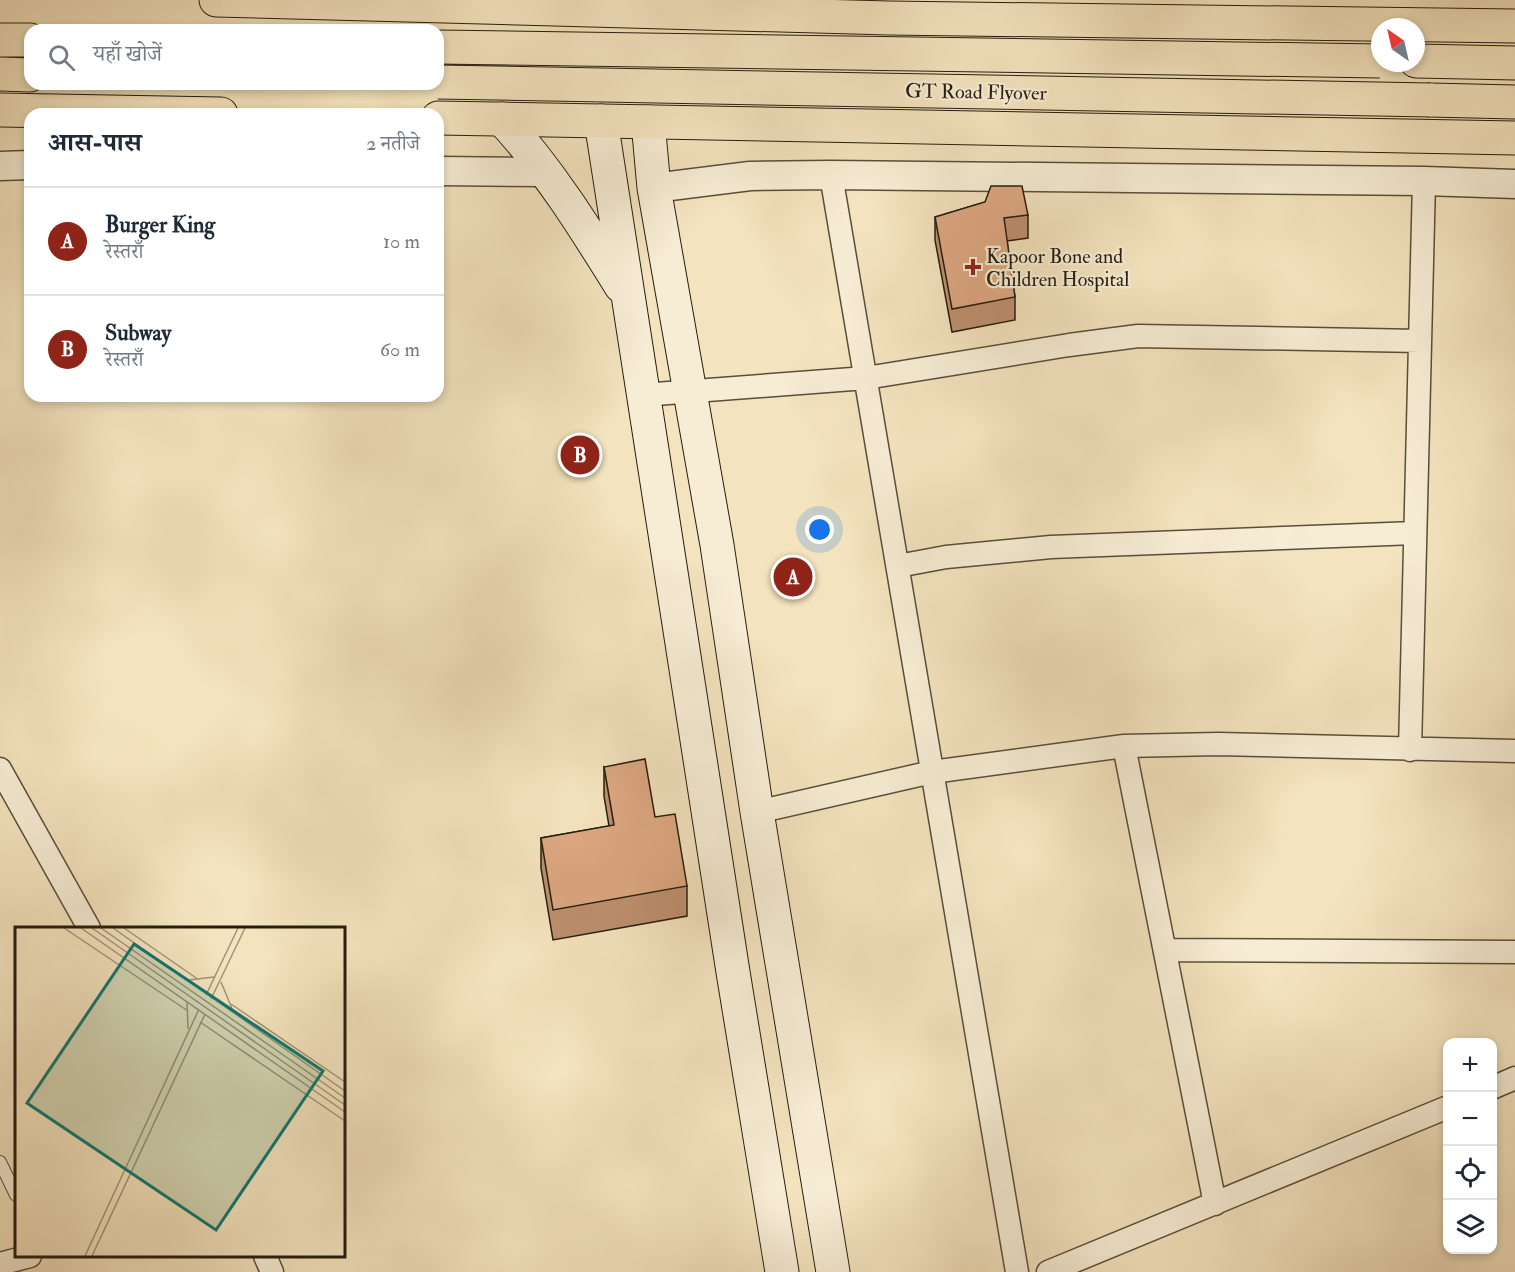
<!DOCTYPE html>
<html lang="hi">
<meta charset="utf-8">
<style>
:root{--surface:#fff;--page:#f6f6f7;--text:#1f2937;--muted:#747a83;--line:#e0e1e3;--accent:#8f2418}
body{margin:0;font-family:"IM FELL Double Pica","Noto Serif Devanagari",serif;background:var(--page);color:var(--text)}
.controls{position:absolute;right:18px;bottom:18px;display:grid;overflow:hidden;border-radius:12px;box-shadow:0 3px 9px #0003}
.controls button{width:54px;height:54px;display:grid;place-items:center;padding:0;border:0;border-bottom:2px solid var(--line);background:var(--surface);color:var(--text);font:30px sans-serif}
.compass{position:absolute;left:1371px;top:18px;width:54px;height:54px;border-radius:50%;background:var(--surface);box-shadow:0 3px 9px #0003;rotate:326deg}
.you{position:absolute;left:820px;top:530px;width:21px;height:21px;margin:-15px;border:4px solid #fff;border-radius:50%;background:#1a73e8;box-shadow:0 0 0 9px #1a73e833}
.badge{display:grid;place-items:center;width:39px;height:39px;border-radius:50%;background:var(--accent);color:#fff;font-size:20px;font-weight:700}
.pin{position:absolute;translate:-50% -50%;border:3px solid #fff;box-shadow:0 2px 6px #0006}
.list{margin:0;padding:0;list-style:none}
h2{display:flex;justify-content:space-between;align-items:center;height:78px;margin:0;padding:0 24px;font-size:26px}
h2 small{font-size:20px;font-weight:400;color:var(--muted)}
.list li{display:grid;grid-template-columns:39px 1fr auto;gap:18px;align-items:center;box-sizing:border-box;height:108px;padding:0 24px;border-top:2px solid var(--line)}
.list b{display:block;font-size:22px;white-space:nowrap}
.list p{margin:0;font-size:20px;white-space:nowrap;color:var(--muted)}
.list em{font-size:20px;font-style:normal;color:var(--muted)}
.icon{flex:none;width:33px;height:33px;fill:none;stroke:currentColor;stroke-width:2;stroke-linecap:round;stroke-linejoin:round}
.map{position:relative;flex:none;width:1515px;height:1272px;overflow:hidden}
.search{position:absolute;background:var(--surface);box-shadow:0 3px 9px #0003;left:24px;top:24px;width:420px;height:66px;display:flex;align-items:center;gap:15px;box-sizing:border-box;padding:0 21px;border-radius:18px;color:var(--muted);font-size:22px}
.panel{position:absolute;background:var(--surface);box-shadow:0 3px 9px #0003;left:24px;top:108px;width:420px;height:294px;border-radius:18px}
.map>svg:first-child{display:block}
</style>
<div class="map">
<svg width="1515" height="1272" viewBox="0 0 1515 1272">
<rect width="100%" height="100%" fill="#f3e3be"/>
<filter id="stains"><feTurbulence type="fractalNoise" baseFrequency=".00333" numOctaves="4"/><feColorMatrix values="0 0 0 0 .2 0 0 0 0 .09 0 0 0 0 .02 0 0 0 .5 -.17"/></filter>
<radialGradient id="worn" r=".72"><stop offset=".6" stop-color="#630" stop-opacity="0"/><stop offset="1" stop-color="#630" stop-opacity=".3"/></radialGradient>
<g fill="none" stroke-linecap="round" stroke-linejoin="round">
<defs>
<path id="service" d="M0,1162L16,1195"/>
<path id="minor" d="M831,175L1017,1272
M642,395L866,378L1069,345L1138,336L1420,341
M898,566L946,557L1051,547L1415,533
M1124,746L1215,1204
M1410,750L1424,181
M0,769L89,928
M757,812L932,772L1124,746L1218,744L1515,751
M1165,950L1515,952
M1492,1088L1515,1078
M265,1256L272,1272
M0,1264L30,1256
M1048,1272L1448,1107"/>
<path id="tertiary" d="M0,166L30,165
M438,171L546,172
M654,188L750,176L831,175L1424,181L1515,184"/>
<path id="secondary" d="M502,119C549,170 585,228 621,286
M601,121L733,972L782,1272
M648,122L654,188L717,545L757,812L833,1272"/>
<path id="trunk" d="M216,0L889,18L1515,26
M0,40H30
M1416,61L1515,63
M0,74L30,75
M1430,100L1515,102
M0,110L221,114
M438,118L1515,138"/>
</defs>
<use href="#service" stroke="#594e3a" stroke-width="14"/>
<use href="#minor" stroke="#594e3a" stroke-width="25"/>
<use href="#tertiary" stroke="#594e3a" stroke-width="31"/>
<use href="#secondary" stroke="#261c0e" stroke-width="35"/>
<use href="#trunk" stroke="#261c0e" stroke-width="35"/>
<use href="#service" stroke="#f7edd5" stroke-width="12"/>
<use href="#minor" stroke="#f7edd5" stroke-width="22"/>
<use href="#tertiary" stroke="#f7edd5" stroke-width="28"/>
<use href="#secondary" stroke="#f7edd5" stroke-width="33"/>
<use href="#trunk" stroke="#f3e3be" stroke-width="33"/>
<defs>
<path id="trunk-bridge" d="M438,47L1380,61
M438,82L1430,100"/>
</defs>
<use href="#trunk-bridge" stroke="#261c0e" stroke-width="35" stroke-linecap="butt"/>
<use href="#trunk-bridge" stroke="#f3e3be" stroke-width="33"/>
</g>
<path fill="#bd906f" stroke="#261c0e" stroke-width="1.5" d="M985,202L1028,215V238L1007,241L1015,297V320L952,332L935,240V217Z
M604,767L655,817L687,886V916L553,940L541,868V838L609,826L604,796Z"/>
<path fill="#dca781" stroke="#261c0e" stroke-width="1.5" d="M991,186H1022L1028,215L1004,218L1015,297L952,309L935,217L985,202Z
M645,759L655,817L675,814L687,886L553,910L541,838L614,825L604,767Z"/>
<path fill="#8f2418" stroke="#f7edd5" stroke-width="2" d="M970 258h6v6h6v6h-6v6h-6v-6h-6v-6h6z"/>
<g text-anchor="middle" dominant-baseline="central" stroke-width="4.5" stroke-linejoin="round" paint-order="stroke">
<g font-size="20" fill="#261c0e" stroke="#f7edd5">
<text transform="translate(976 92) rotate(1)">GT Road Flyover</text>
</g>
<g font-size="20" fill="#261c0e" stroke="#f7edd5" text-anchor="start">
<text x="986" y="256">Kapoor Bone and<tspan x="986" dy="23">Children Hospital</tspan></text>
</g>
</g>
<g transform="translate(15 927)">
<rect width="330" height="330" fill="#f3e3be"/>
<path fill="none" stroke="#a19378" stroke-width="1.5" d="M49,1L173,84M66,1L330,185M77,1L330,178M86,1L330,171M98,1L330,164M109,1L184,53M174,53L199,50M206,55L218,84M191,68L223,1M196,72L230,1M172,74L173,102M216,77L330,155M185,95L330,194M70,329L184,82M77,329L190,87"/>
<path fill="#0f766e" fill-opacity="0.15" stroke="#0f766e" stroke-width="3" d="M119,17L308,144L201,303L12,176Z"/>
<rect width="330" height="330" fill="none" stroke="#261c0e" stroke-width="3"/>
</g>
<rect width="100%" height="100%" filter="url(#stains)"/>
<rect width="100%" height="100%" fill="url(#worn)"/>
</svg>
<div class="controls">
<button>+</button>
<button>−</button>
<button><svg class="icon" aria-label="locate" viewBox="0 0 24 24"><circle cx="12" cy="12" r="6"/><path d="M12 2v4M12 18v4M2 12h4M18 12h4"/></svg></button>
<button><svg class="icon" aria-label="layers" viewBox="0 0 24 24"><path d="M12 4l9 5-9 5-9-5zM3 14l9 5 9-5"/></svg></button>
</div>
<svg class="compass" viewBox="-18 -18 36 36"><path d="M0-13l5 13h-10z" fill="#e53935"/><path d="M0 13l5-13h-10z" fill="#747a83"/></svg>
<div class="you"></div>
<div class="pin badge" style="left:793px;top:577px">A</div>
<div class="pin badge" style="left:580px;top:455px">B</div>
<div class="search"><svg class="icon" aria-label="search" viewBox="0 0 24 24"><circle cx="10" cy="10" r="6"/><path d="M15 15l6 6"/></svg>यहाँ खोजें</div>
<section class="panel">
<h2>आस-पास<small>2 नतीजे</small></h2>
<ul class="list">
<li><span class="badge">A</span><div><b>Burger King</b><p>रेस्तराँ</p></div><em>10 m</em></li>
<li><span class="badge">B</span><div><b>Subway</b><p>रेस्तराँ</p></div><em>60 m</em></li>
</ul>
</section>
</div>
